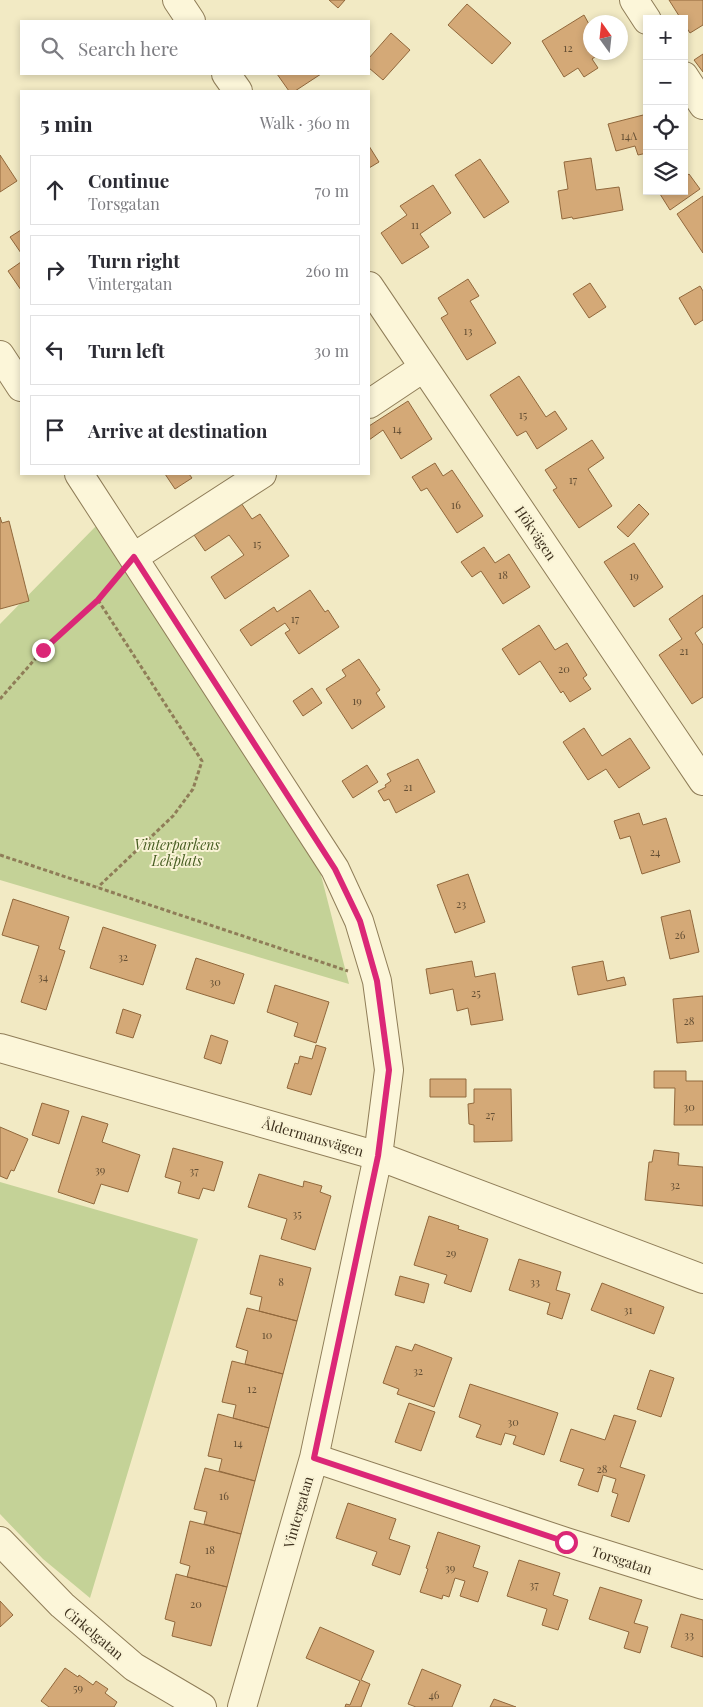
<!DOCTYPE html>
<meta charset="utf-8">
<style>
:root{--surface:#fff;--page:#f2f2f3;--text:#2b2b33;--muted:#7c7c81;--line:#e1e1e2}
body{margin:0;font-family:"Playfair Display",serif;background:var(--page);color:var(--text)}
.controls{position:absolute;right:15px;top:15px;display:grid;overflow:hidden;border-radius:0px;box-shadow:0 2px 8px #0003}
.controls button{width:45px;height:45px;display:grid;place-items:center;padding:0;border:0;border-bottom:1px solid var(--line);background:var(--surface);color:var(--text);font:25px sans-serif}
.compass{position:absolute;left:583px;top:15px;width:45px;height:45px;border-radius:50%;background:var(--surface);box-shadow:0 2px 8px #0003;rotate:345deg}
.stop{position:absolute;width:15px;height:15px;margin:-11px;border:4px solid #db2777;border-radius:50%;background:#fff}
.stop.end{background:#db2777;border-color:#fff;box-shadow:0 1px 5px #0008}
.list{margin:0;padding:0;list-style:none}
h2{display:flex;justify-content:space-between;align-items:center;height:65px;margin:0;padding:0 20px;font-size:21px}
h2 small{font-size:16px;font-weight:400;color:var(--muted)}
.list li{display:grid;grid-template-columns:32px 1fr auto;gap:15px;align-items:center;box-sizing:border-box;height:70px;margin:0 10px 10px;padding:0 10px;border:1px solid var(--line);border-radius:0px}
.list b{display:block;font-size:19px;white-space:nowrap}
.list p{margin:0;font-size:16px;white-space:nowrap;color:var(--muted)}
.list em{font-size:16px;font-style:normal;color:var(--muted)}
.icon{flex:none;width:28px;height:28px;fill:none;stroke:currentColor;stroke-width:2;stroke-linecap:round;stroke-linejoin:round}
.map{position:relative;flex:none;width:703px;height:1707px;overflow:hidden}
.search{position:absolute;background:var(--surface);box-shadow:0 2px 8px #0003;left:20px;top:20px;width:350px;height:55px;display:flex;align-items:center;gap:12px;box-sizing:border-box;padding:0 18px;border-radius:0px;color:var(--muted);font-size:19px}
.panel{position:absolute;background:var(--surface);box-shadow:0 2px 8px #0003;left:20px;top:90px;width:350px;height:385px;border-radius:0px}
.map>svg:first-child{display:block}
</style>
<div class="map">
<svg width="703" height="1707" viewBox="0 0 703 1707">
<rect width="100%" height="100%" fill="#f2eac4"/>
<path fill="#c4d297" d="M98,524L313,844L349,984L0,880V624Z
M0,1182L198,1239L90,1598L43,1559L0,1514Z"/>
<path fill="#d4a977" stroke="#91683c" d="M329,0H345L338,8Z
M669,0H703V25L690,33L684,24V19H681Z
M467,4L511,43L492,64L448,25Z
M584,15L590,26V52H602L592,59L598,68L584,77L578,68L564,77L542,41Z
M391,33L410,50L383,80L369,68V58Z
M703,54V72L694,60Z
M277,74H321L295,91H289Z
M647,114V153L638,155L635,146L616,151L608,124Z
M369,146L379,162L369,168Z
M0,155L17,181L0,192Z
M591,158L596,190L619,187L623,210L573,219L572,217L562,219L558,191L568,189L564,162Z
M480,159L509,202L484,218L455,175Z
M689,174L700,189L670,210L660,194L664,191H684V178Z
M433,185L451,213L420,234L429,247L402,264L381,233L407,215L400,206Z
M703,196V253L677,214Z
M21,230V253L10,237Z
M21,262V290L8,271Z
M468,279L479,296L470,301L496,343L467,360L441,318L448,314L438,298Z
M590,283L606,307L589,318L573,294Z
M700,286L703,291V320L695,325L679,298Z
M519,376L546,417L555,411L567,429L537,449L526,431L517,436L490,395Z
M408,401L432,439L401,459L383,430L369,440V426Z
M592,440L604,458L588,469L612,506L579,528L553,490L557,488L545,470Z
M435,463L443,476L452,470L483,516L457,533L427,488L421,491L412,477Z
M165,474H189L192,478L175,489Z
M237,497L252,519L260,514L289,556L225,599L211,577L244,555L229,535L205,551L190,529Z
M639,504L649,514L628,537L617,527Z
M0,517L2,523L9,521L29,601L0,609Z
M634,543L663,587L634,607L604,562Z
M484,547L495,563L509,554L530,587L503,604L481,571L472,577L461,562Z
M310,590L325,612L328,610L339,627L299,654L285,633L290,630L285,623L251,646L240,630L274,607L277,612Z
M703,595V627L695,633L703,645V697L692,704L659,655L682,639L669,619Z
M539,625L555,650L567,643L587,675L583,678L591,689L570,702L563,691L561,693L540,661L519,675L502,649Z
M359,659L380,690L376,693L385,707L352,729L326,689L346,676L342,670Z
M312,688L322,703L303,716L293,701Z
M584,728L602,756L630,738L650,768L619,788L606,769L588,780L563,742Z
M418,759L435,792L396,813L389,799L384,801L378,791L386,787L385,785L391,781L387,774Z
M367,765L378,782L353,798L342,781Z
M639,813L643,825L666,818L680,862L642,874L630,836L620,839L614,821Z
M468,874L485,922L455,933L437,885Z
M13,899L69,917L59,949L65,951L46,1010L21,1002L39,946L2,935Z
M690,910L699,952L670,959L661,917Z
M103,927L156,945L143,985L90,968Z
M196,958L244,974L234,1004L186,989Z
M472,961L475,977L495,973L503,1020L471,1025L468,1008L457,1011L453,989L430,994L426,969Z
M603,961L607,981L624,977L626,985L578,995L572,967Z
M275,985L329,1002L316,1043L294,1036L298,1023L267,1012Z
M703,996V1041L677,1043L673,999Z
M123,1009L141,1015L133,1038L116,1033Z
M211,1035L228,1041L221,1064L204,1058Z
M316,1045L326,1048L311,1095L287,1088L295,1063L298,1064L300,1056L312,1059Z
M654,1071H686V1081H703V1125H674L675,1088H654Z
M430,1079H466V1097H430Z
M474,1089H511L512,1141L474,1142V1125L469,1124L468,1104L474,1103Z
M42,1103L69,1111L59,1144L32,1135Z
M82,1116L108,1124L102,1142L140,1155L128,1192L101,1184L94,1204L58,1192Z
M0,1127L28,1139L14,1171L11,1170L7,1179L0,1176Z
M173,1148L223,1162L214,1191L203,1188L199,1199L178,1193L181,1182L165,1177Z
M654,1150L679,1153L678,1165L703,1167V1206L645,1200L649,1162H652Z
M259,1174L303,1187L304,1181L322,1186L320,1192L331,1196L315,1250L281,1239L287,1219L248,1207Z
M429,1216L459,1226L458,1229L488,1239L471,1292L444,1283L447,1275L414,1265Z
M260,1255L311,1268L297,1321L259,1311L262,1297L250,1294Z
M519,1259L561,1272L556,1290L570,1294L562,1319L547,1314L550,1303L509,1290Z
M400,1276L429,1284L424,1303L395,1295Z
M602,1283L664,1307L654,1334L591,1310Z
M247,1308L297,1321L283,1374L245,1364L248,1351L236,1347Z
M415,1344L452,1358L434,1407L397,1394L399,1389L383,1383L396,1346L412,1351Z
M232,1361L283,1374L269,1428L233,1418L236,1405L222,1402Z
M650,1370L674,1378L661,1417L637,1409Z
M470,1384L558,1413L544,1455L513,1444L516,1436L505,1433L501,1445L476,1437L481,1425L459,1417Z
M409,1403L435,1412L421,1451L395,1442Z
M218,1414L269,1428L255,1481L219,1471L222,1459L208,1456Z
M614,1415L636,1421L620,1467L645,1475L629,1522L611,1516L618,1494L612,1492L616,1479L603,1475L598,1492L578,1485L584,1469L560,1461L571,1429L605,1440Z
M205,1468L255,1481L241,1534L204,1524L207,1512L194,1509Z
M348,1503L396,1519L389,1539L410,1546L400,1575L372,1565L377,1552L336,1538Z
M190,1521L241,1534L227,1587L187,1577L190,1566L180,1563Z
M438,1532L480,1546L473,1567L488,1572L478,1602L460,1596L465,1581L455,1578L449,1597L443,1595L442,1599L420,1592L428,1569L426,1568Z
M519,1560L560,1573L553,1595L568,1600L558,1630L542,1625L547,1609L507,1596Z
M176,1574L227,1587L211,1646L172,1636L175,1622L165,1619Z
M600,1587L642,1600L634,1623L648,1627L640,1653L624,1648L629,1632L589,1619Z
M0,1601L13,1615L0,1627Z
M681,1614L703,1620V1657L671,1647Z
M320,1627L374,1651L361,1680L370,1684L361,1707H345L346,1704L350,1705L360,1681L306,1658Z
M65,1668L78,1677L79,1675L93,1685L96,1681L108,1689L105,1693L117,1702L114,1707H49L41,1701Z
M422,1669L461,1685L452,1707H416L408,1704Z
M494,1699L516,1707H490Z"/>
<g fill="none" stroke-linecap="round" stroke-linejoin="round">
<defs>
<path id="minor" d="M177,0L191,21
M634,0L647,20
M226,74L238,91
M684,76L703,105
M369,286L703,781
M0,355L21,387
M369,404L423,368
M79,474L335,869L359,921L377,981L389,1070L378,1156L314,1458L242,1707
M134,557L262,474
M0,1048L378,1156L703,1279
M314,1458L566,1542L703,1585
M0,1541L62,1605L134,1667L202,1707"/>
</defs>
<use href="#minor" stroke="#8f7d58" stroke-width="30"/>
<path stroke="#8f7d58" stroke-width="3" stroke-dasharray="4 2.5" stroke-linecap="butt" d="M98,600L202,761L193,789L173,816L98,887
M0,699L43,650L98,600L116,579
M0,855L348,971"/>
<use href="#minor" stroke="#fcf6d9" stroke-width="28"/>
</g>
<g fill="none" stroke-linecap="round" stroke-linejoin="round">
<path stroke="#db2777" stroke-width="6" d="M43,650L98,600L134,557L335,869L360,921L377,981L389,1070L378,1156L314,1458L566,1542"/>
</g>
<g text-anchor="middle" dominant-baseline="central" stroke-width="4" stroke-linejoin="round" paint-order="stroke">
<g font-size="11" fill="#644f34">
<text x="568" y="47">12</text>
<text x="629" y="135">14A</text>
<text x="415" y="224">11</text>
<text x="468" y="330">13</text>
<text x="523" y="414">15</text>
<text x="397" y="428">14</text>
<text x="573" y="479">17</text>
<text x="456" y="504">16</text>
<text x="257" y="543">15</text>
<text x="503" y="574">18</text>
<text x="634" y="575">19</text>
<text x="295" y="618">17</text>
<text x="684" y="650">21</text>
<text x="564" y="668">20</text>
<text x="357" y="700">19</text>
<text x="408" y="786">21</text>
<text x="655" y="851">24</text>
<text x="461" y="903">23</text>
<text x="680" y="934">26</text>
<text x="123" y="956">32</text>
<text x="43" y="976">34</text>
<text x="215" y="981">30</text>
<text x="476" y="992">25</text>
<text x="689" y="1020">28</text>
<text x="689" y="1106">30</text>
<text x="490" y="1114">27</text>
<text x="100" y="1169">39</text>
<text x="194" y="1170">37</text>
<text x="675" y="1184">32</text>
<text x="297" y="1213">35</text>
<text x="451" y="1252">29</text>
<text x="281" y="1281">8</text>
<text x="535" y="1281">33</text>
<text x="628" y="1309">31</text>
<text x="267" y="1334">10</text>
<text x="418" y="1370">32</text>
<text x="252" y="1388">12</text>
<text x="513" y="1421">30</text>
<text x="238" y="1442">14</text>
<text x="602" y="1468">28</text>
<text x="224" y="1495">16</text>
<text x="210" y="1549">18</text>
<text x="450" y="1567">39</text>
<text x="534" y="1584">37</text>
<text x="196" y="1603">20</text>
<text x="689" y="1634">33</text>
<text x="78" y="1687">59</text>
<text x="434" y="1694">46</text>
</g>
<g font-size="14" fill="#3e311e" stroke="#f9f3d5">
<text transform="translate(536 533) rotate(56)">Hökvägen</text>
<text transform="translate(313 1137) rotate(16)">Åldermansvägen</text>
<text transform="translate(298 1512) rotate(-74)">Vintergatan</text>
<text transform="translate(622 1560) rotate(18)">Torsgatan</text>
<text transform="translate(94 1633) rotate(40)">Cirkelgatan</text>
</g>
<g font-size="14" font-style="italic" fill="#475d22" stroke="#f9f3d5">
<text x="177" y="844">Vinterparkens<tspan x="177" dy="16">Lekplats</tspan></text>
</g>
</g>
</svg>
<div class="controls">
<button>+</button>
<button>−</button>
<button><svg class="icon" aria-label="locate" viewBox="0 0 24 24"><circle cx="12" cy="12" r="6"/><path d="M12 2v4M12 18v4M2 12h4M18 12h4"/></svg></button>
<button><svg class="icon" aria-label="layers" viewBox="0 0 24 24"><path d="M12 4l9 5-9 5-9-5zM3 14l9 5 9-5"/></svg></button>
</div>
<svg class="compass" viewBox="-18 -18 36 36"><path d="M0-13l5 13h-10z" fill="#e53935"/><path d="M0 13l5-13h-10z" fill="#7c7c81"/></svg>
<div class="stop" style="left:566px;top:1542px"></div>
<div class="stop end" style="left:43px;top:650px"></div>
<div class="search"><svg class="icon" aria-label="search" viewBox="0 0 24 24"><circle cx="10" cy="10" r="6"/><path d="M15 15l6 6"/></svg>Search here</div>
<section class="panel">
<h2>5 min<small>Walk · 360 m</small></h2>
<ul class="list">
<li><svg class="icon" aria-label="ahead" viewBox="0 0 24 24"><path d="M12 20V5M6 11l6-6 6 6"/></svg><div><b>Continue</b><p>Torsgatan</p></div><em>70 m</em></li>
<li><svg class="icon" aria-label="right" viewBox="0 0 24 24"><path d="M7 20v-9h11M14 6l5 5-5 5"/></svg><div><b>Turn right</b><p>Vintergatan</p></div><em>260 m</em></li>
<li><svg class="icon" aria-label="left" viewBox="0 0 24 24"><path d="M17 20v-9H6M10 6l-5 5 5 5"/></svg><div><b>Turn left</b></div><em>30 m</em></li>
<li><svg class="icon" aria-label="arrive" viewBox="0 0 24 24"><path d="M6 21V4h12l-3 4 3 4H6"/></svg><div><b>Arrive at destination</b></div></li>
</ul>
</section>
</div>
